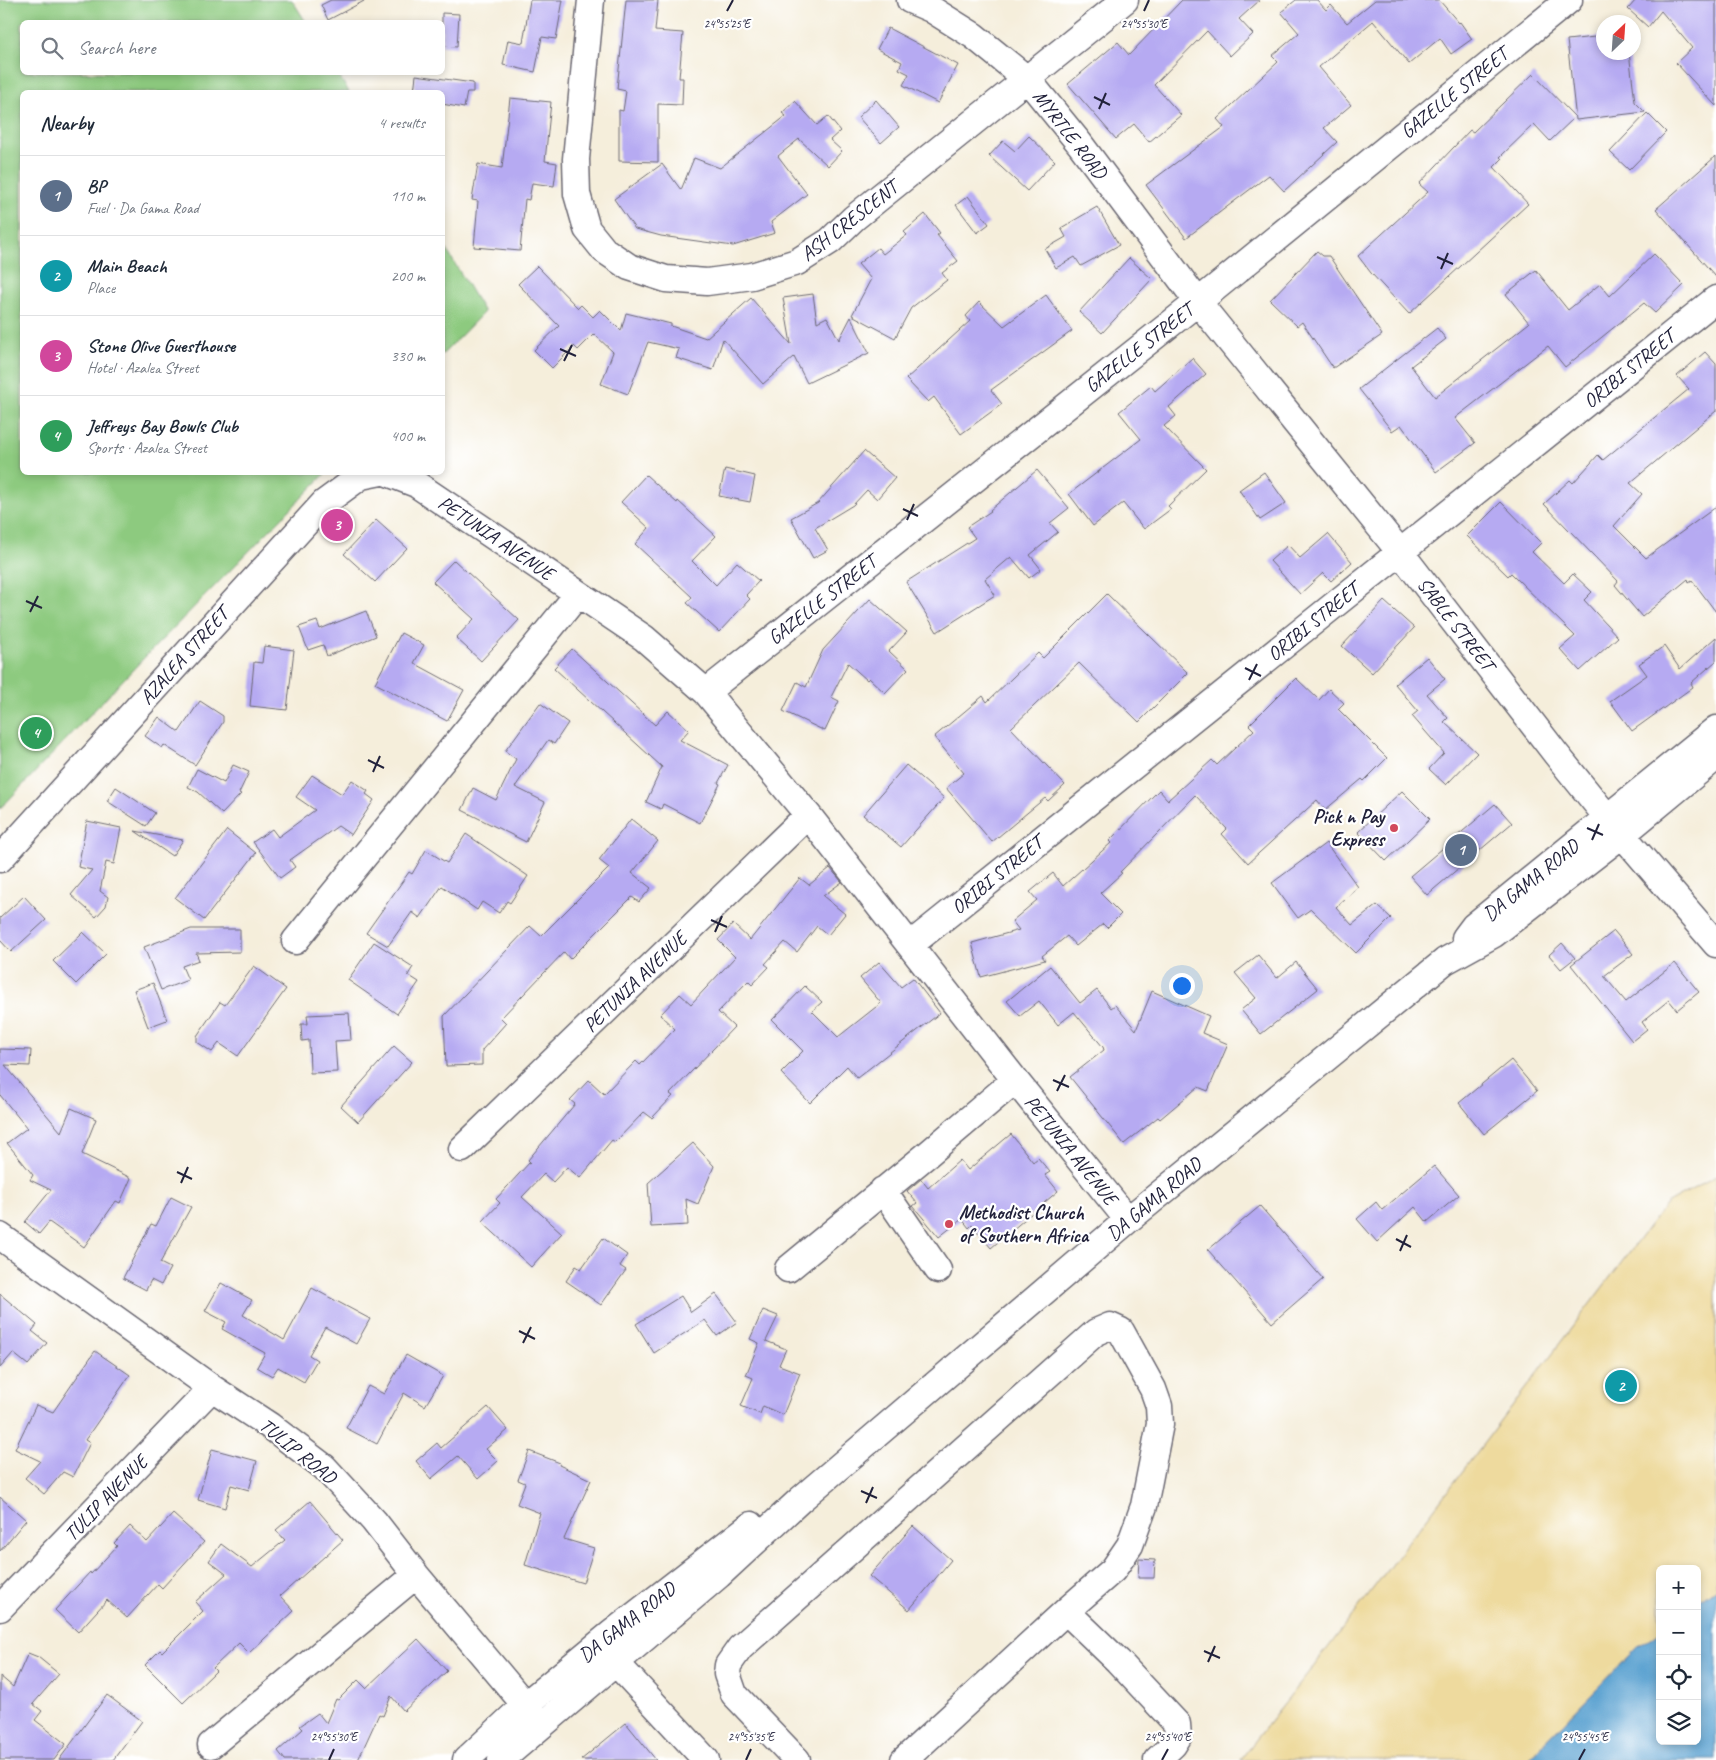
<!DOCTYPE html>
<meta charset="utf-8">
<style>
:root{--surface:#fff;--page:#f6f6f7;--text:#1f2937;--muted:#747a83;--line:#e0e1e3;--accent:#d1495b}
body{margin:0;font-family:Caveat,sans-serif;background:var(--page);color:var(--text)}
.controls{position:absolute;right:15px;bottom:15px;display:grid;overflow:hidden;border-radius:8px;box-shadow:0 2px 8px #0003}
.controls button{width:45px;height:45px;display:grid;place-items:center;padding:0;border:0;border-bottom:1px solid var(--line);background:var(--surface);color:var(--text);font:25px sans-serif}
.compass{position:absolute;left:1596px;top:15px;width:45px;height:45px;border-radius:50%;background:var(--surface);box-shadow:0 2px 8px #0003;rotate:25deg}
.you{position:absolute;left:1181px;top:985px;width:18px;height:18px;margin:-12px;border:4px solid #fff;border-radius:50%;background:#1a73e8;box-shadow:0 0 0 8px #1a73e833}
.badge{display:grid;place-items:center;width:32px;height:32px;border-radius:50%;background:var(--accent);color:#fff;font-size:16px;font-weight:700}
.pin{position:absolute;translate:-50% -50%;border:2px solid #fff;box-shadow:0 1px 5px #0006}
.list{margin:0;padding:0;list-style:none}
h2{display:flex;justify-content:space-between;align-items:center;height:65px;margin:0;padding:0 20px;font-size:21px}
h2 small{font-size:16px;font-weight:400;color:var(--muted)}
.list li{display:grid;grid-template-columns:32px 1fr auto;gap:15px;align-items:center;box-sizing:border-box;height:80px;padding:0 20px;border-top:1px solid var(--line)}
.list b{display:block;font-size:19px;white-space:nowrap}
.list p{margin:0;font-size:16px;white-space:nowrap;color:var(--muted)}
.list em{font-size:16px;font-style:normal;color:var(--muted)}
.icon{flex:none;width:28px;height:28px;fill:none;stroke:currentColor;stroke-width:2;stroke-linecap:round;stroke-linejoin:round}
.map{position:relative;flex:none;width:1716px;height:1760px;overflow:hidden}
.search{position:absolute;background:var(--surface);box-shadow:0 2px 8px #0003;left:20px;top:20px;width:425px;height:55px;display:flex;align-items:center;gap:12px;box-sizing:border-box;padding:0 18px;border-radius:8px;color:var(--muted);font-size:19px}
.panel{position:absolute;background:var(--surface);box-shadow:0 2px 8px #0003;left:20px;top:90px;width:425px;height:385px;border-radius:8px}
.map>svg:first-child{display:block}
</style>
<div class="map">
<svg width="1716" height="1760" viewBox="0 0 1716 1760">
<rect width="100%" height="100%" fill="#fff"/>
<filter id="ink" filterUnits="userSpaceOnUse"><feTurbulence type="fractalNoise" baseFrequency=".02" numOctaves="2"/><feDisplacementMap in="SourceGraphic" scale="10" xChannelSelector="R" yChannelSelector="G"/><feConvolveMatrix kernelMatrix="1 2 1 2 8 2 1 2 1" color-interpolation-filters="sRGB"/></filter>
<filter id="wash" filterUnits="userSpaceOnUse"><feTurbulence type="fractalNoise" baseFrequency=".0096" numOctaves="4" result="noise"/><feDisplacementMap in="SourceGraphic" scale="20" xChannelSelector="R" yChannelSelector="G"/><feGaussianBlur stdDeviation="1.12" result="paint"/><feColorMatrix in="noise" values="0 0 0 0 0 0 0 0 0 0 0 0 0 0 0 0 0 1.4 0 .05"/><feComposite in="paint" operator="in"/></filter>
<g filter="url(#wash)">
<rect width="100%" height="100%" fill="#f5eedb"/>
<path fill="#8dca7f" stroke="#58765d" d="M0,0H292L306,22H22V72L337,73L349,92H22V472L326,473L144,658L0,809Z
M443,244L484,312L443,354H442Z"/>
<path fill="#eeda9e" stroke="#887e6c" d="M1716,1176V1588L1697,1602V1569H1660V1631L1639,1646L1528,1760H1240L1308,1674L1666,1204Z"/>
<path fill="#5aa1d0" stroke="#3e6286" d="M1716,1588V1760H1528L1639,1646L1660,1631V1741H1697V1602Z"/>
<g id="blocks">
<path fill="#b6aaf2" d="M331,0H366L328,20L321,5Z
M530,0H563L556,39L542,37L535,72L503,65L508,40L523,43Z
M626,0H658L655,31L683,33L679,78H683L682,105L658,104V162L619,161V110L623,111L626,91L617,89Z
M1182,0H1260L1239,19L1253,34L1230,56L1207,31L1154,85L1181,115L1149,142L1134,124L1116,139L1068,84L1118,42L1129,55Z
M1296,0H1317L1326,10L1331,5L1347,23L1375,0H1439L1459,23L1460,22L1472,39L1451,54L1440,38L1409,64L1373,21L1319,67L1351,105L1324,128L1337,142L1284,191L1269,175L1186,238L1146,185L1224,127L1217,119L1278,62L1272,56L1299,33L1281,12Z
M1636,0H1716V106L1676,63L1692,48L1661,11L1648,27L1628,9Z
M442,13L459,14L457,47L442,46Z
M888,28L958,65L938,103L903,85L909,74L899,69L902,62L877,49Z
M1604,36V52H1629L1635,102L1645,112L1576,120L1567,40Z
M1533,74L1575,117L1550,141L1534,124L1500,157L1502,159L1494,167L1528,204L1409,314L1371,273L1358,256L1428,192L1419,184L1470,130L1473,132Z
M416,75L473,83V92H467L464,108L442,104V92H414Z
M510,98L551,102L545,161L557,163L554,186L532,183L529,200L525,199L520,251L474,247L478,201L472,200L478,164L502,168Z
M876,100L899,127L881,143L858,117Z
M795,101L817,125L828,116L840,131L830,140L842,151L828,166L799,139L778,156L807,194L771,222L775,233L733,246L661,236L635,229L614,199L662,164L681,190L694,158L720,168L786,116L782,113Z
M1647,113L1666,132L1629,170L1610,152Z
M1029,136L1055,161L1027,191L989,156L1003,141L1015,151Z
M1716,156V277L1656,209Z
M968,196L989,224L977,233L956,205Z
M1097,207L1119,245L1081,266L1075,257L1056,268L1045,249L1066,237L1061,228Z
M925,214L940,233L937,235L958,261L942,273L947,280L911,308L895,338L852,315L871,279L858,264L878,248L883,254L907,235L904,232Z
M1317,251L1323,256H1329L1382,335L1333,368L1302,322L1297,326L1270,300Z
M1654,254L1684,285L1655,313L1644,303L1565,367L1548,346L1455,418L1475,443L1436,472L1401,425L1392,431L1359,389L1437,328L1446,339L1411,366L1435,397L1529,323L1506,294L1536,270L1568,310L1600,284L1610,296Z
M1129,258L1152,279L1102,333L1079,312Z
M537,266L578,308L581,305L593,317L600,310L621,331L626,313L671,324V326L706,338L751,298L791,344L783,298L813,294L817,322L827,317L839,340L851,317L869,353L807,383L794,357L763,384L723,339L713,370L676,358L679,349L648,342L628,394L601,384L613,352L594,334L578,350L574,346L552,368L534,350L559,326L518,284Z
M1046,295L1072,331L991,390L1002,404L961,434L934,397L928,402L906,379L970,321L966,316L979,302L1004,326Z
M1705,352L1716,364V411L1630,483L1642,494L1614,526L1646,558L1716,507V612L1692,580L1689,582L1688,579L1642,617L1615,585L1618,581L1544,504L1570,480L1573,483L1598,455L1603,460L1689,389L1677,376Z
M1192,358L1206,374L1169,407L1176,416L1164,426L1206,469L1168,506L1171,509L1144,529L1123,503L1093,526L1069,494L1141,439L1119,412L1151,386L1155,391Z
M864,451L895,478L877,499L867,490L853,505L815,528L828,550L813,558L791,518L818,503Z
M725,469L755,476L750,502L719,496Z
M1037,470L1069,508L1050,523L1058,532L1030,555L1041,569L1029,578L1011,557L985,579L995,595L937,632L906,582L975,538L967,527L991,511L990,510Z
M1264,472L1286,503L1260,520L1239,490Z
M646,475L677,503L678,501L716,536L692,561L716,585L737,562L759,581L746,595L750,599L719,632L687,603L692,597L635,544L649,528L621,502Z
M1501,502L1541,543L1532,552L1564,583L1573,574L1592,592L1584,600L1618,637L1580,671L1560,649L1575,636L1511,573L1508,576L1467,536Z
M376,520L407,548L375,582L344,554Z
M1328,534L1352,562L1331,581L1323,573L1300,594L1270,561L1288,545L1300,558Z
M454,560L519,620L481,661L456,638L474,619L433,582Z
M1107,594L1188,673L1139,722L1079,663L1011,728L1065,785L1048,801L1045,798L992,842L946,788L964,773L934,737L983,696L987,702L1038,653L1043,658Z
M870,599L907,632L889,651L908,669L885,693L869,678L867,680L848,663L831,697L839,701L825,731L783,711L797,682L806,687L823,650Z
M1384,601L1414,628L1372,673L1342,646Z
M366,611L376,636L327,656L323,645L308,650L299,627L317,621L320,629Z
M401,633L424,645L414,663L464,690L447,721L375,683Z
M1716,637V661L1691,683L1693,687L1632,731L1610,701L1647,675L1639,664L1664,646L1680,669Z
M264,646L294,650L287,710L250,706L254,662L262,663Z
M572,649L655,725L668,711L689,730L680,740L728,765L718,783L720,784L700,823L663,804L661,809L646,802L662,767L554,668Z
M1427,657L1445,679L1427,694L1448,718L1444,722L1477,753L1446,785L1429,769L1444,753L1412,716L1418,711L1395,684Z
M1296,678L1319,700L1329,689L1344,703L1338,709L1387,758L1364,781L1362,779L1325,810L1317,800L1248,863L1222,834L1227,829L1195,795L1120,872L1122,873L1100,893L1121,914L1107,928L1103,924L1076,946L1067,936L1042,956L1045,960L981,977L972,943L1019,930L1012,921L1037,900L1030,892L1053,873L1063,886L1111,843L1109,841L1159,790L1168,800L1212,760L1217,765L1254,730L1249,725Z
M200,701L223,716V722L195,765L164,745L162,748L145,736L159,717L179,732Z
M540,703L568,723L554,744L548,740L515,787L545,802L526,842L462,810L473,788L496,800L516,759L505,751Z
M233,765L249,772L239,793L241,794L222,814L198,792L188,787L197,769L224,783Z
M906,765L944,798L901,847L863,815Z
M312,775L342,794L352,780L368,791L366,794L374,800L351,835L338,826L290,860L295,867L280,878L253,842L272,829L278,837L315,810L296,797Z
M116,787L155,813L146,826L107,801Z
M1402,791L1430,819L1386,861L1358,832Z
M1495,804L1512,823L1427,895L1410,876Z
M631,819L658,841L632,873L651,888L639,902L632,897L570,959L564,952L501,1018L506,1023L482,1050V1065L446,1066L444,1016L530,926L541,936L609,868L599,860Z
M87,821L121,828L114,864L106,862L100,891L108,897L106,906L96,917L71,895L92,870L78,867Z
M227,830L256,853L204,920L175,898Z
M135,831L183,840L172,856Z
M466,834L528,876L510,903L507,901L499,913L482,902L477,910L442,886L420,918L412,912L388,946L366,933L409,872L412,874L426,850L447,863Z
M1326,843L1358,887L1336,907L1352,925L1377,905L1391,918L1356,953L1311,909L1298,918L1272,883Z
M830,868L842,882L823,896L845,914L828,935L817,926L797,952L785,942L765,964L769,967L752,985L748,981L718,1012L734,1027L670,1094L673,1096L652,1118L644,1112L615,1142L612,1140L580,1178L567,1167L553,1182L544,1174L522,1197L562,1233L531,1267L482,1222L500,1203L496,1199L530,1162L528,1160L575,1104L570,1100L589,1080L604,1094L636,1061L640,1065L675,1029L660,1015L680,994L691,1004L735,957L718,940L733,924L750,940L800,878L809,885Z
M24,896L46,920L11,952L0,940V918Z
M191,929H240V952L196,953L199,960L182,966L188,980L161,990L144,947Z
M1614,931L1633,954L1604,976L1626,1002L1675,963L1699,992L1677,1010L1669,1000L1642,1022L1647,1029L1632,1041L1571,965Z
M83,932L106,954L76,984L53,961Z
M374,942L413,967L408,975L419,982L397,1014L348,980Z
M1562,943L1575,958L1561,969L1549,955Z
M1258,955L1277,978L1296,962L1318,989L1261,1034L1241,1010L1256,998L1235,973Z
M879,962L901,987L913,978L940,1013L857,1078L847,1066L810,1103L781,1073L803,1051L772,1020L805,986L822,1002L812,1011L838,1037L881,1003L860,978Z
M254,966L286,989L238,1056L219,1043L212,1052L197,1042V1036L220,1002L225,1005Z
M1050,966L1080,1003L1097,990L1111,1008L1115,1005L1136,1030L1152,991L1209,1016L1202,1033L1228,1044L1208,1091L1198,1087L1160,1119L1158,1117L1124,1144L1070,1077L1104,1050L1103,1047L1074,1012L1058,1025L1039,1001L1020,1016L1007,1001Z
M153,983L167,1020L148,1027L134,990Z
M349,1013L351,1040L335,1041L337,1072L310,1073L309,1040L302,1041L301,1024H308L307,1015Z
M394,1046L412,1062L358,1122L341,1106Z
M0,1049L31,1050L30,1066L5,1065L61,1132L71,1108L96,1119L82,1154L131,1178L120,1203L116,1201L84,1247L49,1222L39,1234L25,1222L51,1190L30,1180L33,1175L7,1143L27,1128L0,1095Z
M1511,1060L1537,1091L1484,1134L1459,1103Z
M1011,1134L1033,1162L1038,1158L1050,1172L1045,1175L1058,1191L991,1248L972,1225L969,1228L962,1219L939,1237L913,1206L917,1203L907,1191L921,1179L928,1188L960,1160L968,1170Z
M693,1143L714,1166L698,1204L686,1199L688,1225L651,1227L648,1183Z
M1434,1166L1459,1195L1427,1222L1415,1207L1377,1242L1357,1219L1376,1202L1382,1210Z
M171,1197L191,1207L160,1263L170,1268L161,1285L151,1280L146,1290L123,1278L151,1224L156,1226Z
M1260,1206L1323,1279L1272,1323L1208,1250Z
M603,1238L627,1255L620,1266L626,1270L601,1305L566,1281L576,1266L581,1269Z
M221,1283L252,1300L243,1315L284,1340L312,1288L370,1319L356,1344L325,1327L309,1355L317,1360L304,1382L278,1367L272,1376L257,1367L265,1353L222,1329L226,1322L205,1311Z
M0,1294L37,1325L32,1331L47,1343L28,1365L13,1353L0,1368Z
M716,1294L737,1322L717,1336L705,1320L654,1353L636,1324L681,1296L691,1312Z
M763,1310L778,1316L766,1341L786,1349L779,1365L800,1373L783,1415L763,1406L760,1414L741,1406L753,1378L746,1375L759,1343L750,1339Z
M95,1351L130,1375L85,1440L90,1443L73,1477L63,1472L44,1494L25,1478L40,1461L15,1449L36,1405L53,1412Z
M406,1355L443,1376L425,1406L404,1393L377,1444L346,1428L368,1386L384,1394Z
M488,1407L508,1430L486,1449L498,1461L478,1479L458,1456L431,1479L416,1461L437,1443L441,1448Z
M212,1449L257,1461L249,1490L231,1485L225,1508L198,1500Z
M529,1451L560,1463L559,1465L591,1480L564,1539L594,1548L583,1583L525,1565L540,1513L517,1504L525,1483L518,1480Z
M0,1497L26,1520L0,1551Z
M310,1501L343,1540L280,1596L294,1611L249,1653L239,1643L213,1668L216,1671L183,1703L145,1665L160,1650L162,1652L203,1611L195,1602L226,1574L209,1561L221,1544L252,1567L285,1540L276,1530Z
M173,1514L204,1542L162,1588L158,1584L127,1618L107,1600L78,1632L55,1610L90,1572L91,1574L117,1546L114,1543L130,1526L147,1542Z
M913,1526L951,1560L909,1610L869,1576Z
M1139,1559L1155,1560L1154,1578H1138Z
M418,1639L447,1671L404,1711L391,1696L383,1716L379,1714L358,1760H285L278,1751L303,1729L300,1726L318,1713L326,1723L336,1699L338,1700L358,1680L366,1688Z
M28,1653L38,1657L59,1674L33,1704L42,1711L35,1720L66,1744L54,1760H0V1676L13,1687Z
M107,1695L142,1721L113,1760H59Z
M626,1723L656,1760H581Z"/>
</g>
</g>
<g filter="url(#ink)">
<use href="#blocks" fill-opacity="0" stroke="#6c6973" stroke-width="1"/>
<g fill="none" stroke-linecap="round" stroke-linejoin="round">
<defs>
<path id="minor" d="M591,0L576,159L577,194L587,229L604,250L629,267L666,279L707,282L752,276L797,262L830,241L854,218L1125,0
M910,0L931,9L974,36L1028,80L1080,144L1198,302L1400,552L1556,754L1607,817L1716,944
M385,472L416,484L644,638L706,692L808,815L1015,1080L1128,1220
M706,692L1198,302L1569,0
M0,859L324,503L361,476L381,472
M1465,938L1474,926L1716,729
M295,941L578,594
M910,945L1716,299
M462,1149L808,815
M883,1190L938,1270
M0,1236L212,1388L270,1426L324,1467L374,1521L416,1575L525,1705L541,1726
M788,1269L928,1154L1015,1080
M0,1608L212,1388
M1066,1611L1118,1661L1177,1724L1178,1737L1173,1745L1157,1760
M604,1650L706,1760
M211,1745L416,1575
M466,1760L525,1705L612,1633L751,1525
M501,1760L719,1575L800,1500L1128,1220L1445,961L1494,934L1623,834L1716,757
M797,1760L734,1694L727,1674L728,1665L740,1648L1096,1332L1110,1326L1121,1331L1153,1389L1159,1406L1160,1424L1144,1506L1130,1545L1113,1570L1066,1611L904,1760"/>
</defs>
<use href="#minor" stroke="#6c6973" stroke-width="29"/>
<use href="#minor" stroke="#fff" stroke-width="26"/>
</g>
</g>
<path fill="none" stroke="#22223b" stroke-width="2" d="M727,11L733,0M1144,11L1149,0M1094,97L1110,105M1099,109L1106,93M1437,257L1453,264M1441,269L1448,253M560,349L576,356M564,361L572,345M903,509L918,516M907,520L914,504M26,601L42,608M30,612L38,596M1245,668L1261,676M1249,680L1257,664M368,760L384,768M373,772L380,756M1587,828L1603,835M1592,840L1599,824M711,920L727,927M715,932L722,916M1053,1080L1069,1087M1057,1091L1065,1075M177,1172L192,1179M181,1183L188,1167M1396,1239L1411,1247M1400,1251L1407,1235M519,1331L535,1339M523,1343L531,1327M861,1491L877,1498M866,1503L873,1487M1204,1651L1220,1658M1208,1662L1215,1646M329,1760L334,1749M746,1760L751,1749M1162,1760L1168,1749M1579,1760L1585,1749"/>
<g fill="#d1495b" stroke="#fff" stroke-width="2">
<circle cx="1394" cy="828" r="5"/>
<circle cx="949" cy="1224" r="5"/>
</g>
<g text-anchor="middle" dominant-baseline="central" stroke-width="4.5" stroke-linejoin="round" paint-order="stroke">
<g font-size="20" fill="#22223b" stroke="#fff">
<text transform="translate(1454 93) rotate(-39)">GAZELLE STREET</text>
<text transform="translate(1070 134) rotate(52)">MYRTLE ROAD</text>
<text transform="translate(849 221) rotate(-38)">ASH CRESCENT</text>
<text transform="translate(1139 348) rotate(-38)">GAZELLE STREET</text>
<text transform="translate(1629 369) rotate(-39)">ORIBI STREET</text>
<text transform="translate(496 538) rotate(34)">PETUNIA AVENUE</text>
<text transform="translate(822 600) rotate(-38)">GAZELLE STREET</text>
<text transform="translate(1313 622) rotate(-39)">ORIBI STREET</text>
<text transform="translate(1456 624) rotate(52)">SABLE STREET</text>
<text transform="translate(184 656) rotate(-48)">AZALEA STREET</text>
<text transform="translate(997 875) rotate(-39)">ORIBI STREET</text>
<text transform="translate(1531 880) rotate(-39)">DA GAMA ROAD</text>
<text transform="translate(635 982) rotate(-44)">PETUNIA AVENUE</text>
<text transform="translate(1071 1150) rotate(51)">PETUNIA AVENUE</text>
<text transform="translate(1154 1199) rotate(-40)">DA GAMA ROAD</text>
<text transform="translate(298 1451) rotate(39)">TULIP ROAD</text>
<text transform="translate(106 1498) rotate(-46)">TULIP AVENUE</text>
<text transform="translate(627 1622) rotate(-38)">DA GAMA ROAD</text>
</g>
<g font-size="20" font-weight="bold" fill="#22223b" stroke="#fff" text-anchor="end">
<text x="1384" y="816">Pick n Pay<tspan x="1384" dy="23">Express</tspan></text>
<text x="959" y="1212" text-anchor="start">Methodist Church<tspan x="959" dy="23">of Southern Africa</tspan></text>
</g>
</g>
<g font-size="12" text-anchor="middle" fill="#22223b" stroke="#fff" stroke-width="4.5" stroke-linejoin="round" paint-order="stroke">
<text x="727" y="28">24°55'25"E</text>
<text x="1144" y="28">24°55'30"E</text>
<text x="334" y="1741">24°55'30"E</text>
<text x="751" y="1741">24°55'35"E</text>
<text x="1168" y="1741">24°55'40"E</text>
<text x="1585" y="1741">24°55'45"E</text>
</g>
</svg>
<div class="controls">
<button>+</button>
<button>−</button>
<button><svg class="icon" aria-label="locate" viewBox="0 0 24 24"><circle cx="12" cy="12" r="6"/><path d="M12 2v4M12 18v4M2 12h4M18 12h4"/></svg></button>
<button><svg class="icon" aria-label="layers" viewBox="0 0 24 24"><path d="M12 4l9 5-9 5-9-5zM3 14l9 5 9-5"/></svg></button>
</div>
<svg class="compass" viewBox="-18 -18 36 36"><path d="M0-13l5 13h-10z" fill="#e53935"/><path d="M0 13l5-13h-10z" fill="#747a83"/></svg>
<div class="you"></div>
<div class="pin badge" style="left:1461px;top:850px;background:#5c6f8a">1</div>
<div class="pin badge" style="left:1621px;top:1386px;background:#0f9aa8">2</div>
<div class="pin badge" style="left:337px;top:525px;background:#d1479c">3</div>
<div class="pin badge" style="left:36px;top:733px;background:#2e9e5b">4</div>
<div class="search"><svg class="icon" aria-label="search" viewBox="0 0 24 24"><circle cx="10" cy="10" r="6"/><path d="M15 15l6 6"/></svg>Search here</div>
<section class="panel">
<h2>Nearby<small>4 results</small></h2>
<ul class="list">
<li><span class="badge" style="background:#5c6f8a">1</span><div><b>BP</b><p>Fuel · Da Gama Road</p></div><em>110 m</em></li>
<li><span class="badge" style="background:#0f9aa8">2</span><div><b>Main Beach</b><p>Place</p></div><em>200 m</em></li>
<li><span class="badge" style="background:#d1479c">3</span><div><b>Stone Olive Guesthouse</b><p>Hotel · Azalea Street</p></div><em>330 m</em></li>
<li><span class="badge" style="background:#2e9e5b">4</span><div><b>Jeffreys Bay Bowls Club</b><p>Sports · Azalea Street</p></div><em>400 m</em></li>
</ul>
</section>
</div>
